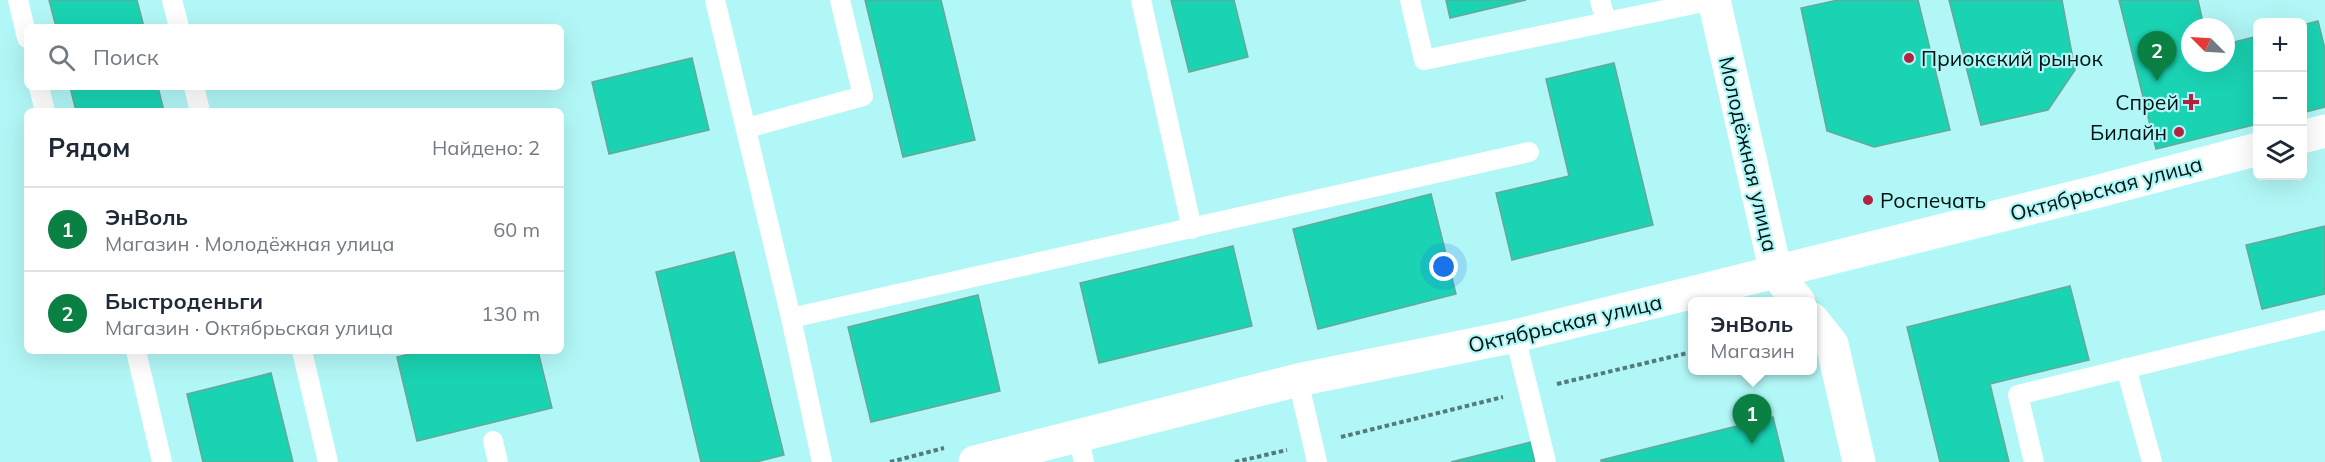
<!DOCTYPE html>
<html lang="ru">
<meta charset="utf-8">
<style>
:root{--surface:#fff;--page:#f2f2f3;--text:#1f2937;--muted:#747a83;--line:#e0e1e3;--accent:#0b8043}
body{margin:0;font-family:Mulish,sans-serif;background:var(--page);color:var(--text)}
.controls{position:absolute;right:18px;top:18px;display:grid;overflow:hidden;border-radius:9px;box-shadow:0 6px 24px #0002}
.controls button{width:54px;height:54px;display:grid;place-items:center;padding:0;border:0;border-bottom:2px solid var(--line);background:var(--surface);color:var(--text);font:30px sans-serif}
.compass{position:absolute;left:2181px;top:18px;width:54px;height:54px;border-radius:50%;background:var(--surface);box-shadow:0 6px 24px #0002;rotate:294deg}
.you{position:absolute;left:1444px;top:267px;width:21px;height:21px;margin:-15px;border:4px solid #fff;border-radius:50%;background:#1a73e8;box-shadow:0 0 0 9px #1a73e833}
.badge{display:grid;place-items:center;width:39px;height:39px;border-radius:50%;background:var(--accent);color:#fff;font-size:20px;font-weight:700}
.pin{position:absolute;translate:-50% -50px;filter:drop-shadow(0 2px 3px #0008)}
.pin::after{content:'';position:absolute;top:32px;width:21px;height:18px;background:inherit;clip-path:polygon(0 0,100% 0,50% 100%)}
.popup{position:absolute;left:1688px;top:297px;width:129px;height:78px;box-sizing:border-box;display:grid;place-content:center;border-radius:9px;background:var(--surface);filter:drop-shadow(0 2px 4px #0005);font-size:20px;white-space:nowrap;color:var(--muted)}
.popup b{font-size:22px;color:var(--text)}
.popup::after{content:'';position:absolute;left:50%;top:100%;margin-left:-12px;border:12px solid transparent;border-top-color:var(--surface)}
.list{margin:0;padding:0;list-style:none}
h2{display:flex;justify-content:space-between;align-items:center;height:78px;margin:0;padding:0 24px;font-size:26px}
h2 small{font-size:20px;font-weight:400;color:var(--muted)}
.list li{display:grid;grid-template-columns:39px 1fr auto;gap:18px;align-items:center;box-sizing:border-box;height:84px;padding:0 24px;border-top:2px solid var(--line)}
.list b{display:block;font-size:22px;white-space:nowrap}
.list p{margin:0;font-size:20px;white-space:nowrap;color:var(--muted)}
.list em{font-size:20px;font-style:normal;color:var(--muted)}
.icon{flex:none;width:33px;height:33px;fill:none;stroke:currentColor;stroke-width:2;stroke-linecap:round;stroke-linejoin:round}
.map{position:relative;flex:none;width:2325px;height:462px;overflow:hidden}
.search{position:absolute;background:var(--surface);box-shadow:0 6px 24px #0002;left:24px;top:24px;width:540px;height:66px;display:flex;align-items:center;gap:15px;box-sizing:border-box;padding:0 21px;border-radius:9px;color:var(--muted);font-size:22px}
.panel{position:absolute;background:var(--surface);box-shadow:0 6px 24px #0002;left:24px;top:108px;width:540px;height:246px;border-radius:9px}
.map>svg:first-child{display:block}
</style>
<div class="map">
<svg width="2325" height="462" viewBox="0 0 2325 462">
<rect width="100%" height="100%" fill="#b2f7f7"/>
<path fill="#1ad3b3" stroke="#69a797" stroke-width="1.5" d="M49,0H137L144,27H56Z
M865,0H941L975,140L903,157Z
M1171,0H1234L1248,57L1189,72Z
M1446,0H1526L1450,18Z
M1838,0H1918L1950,130L1874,147L1827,131L1801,8Z
M1949,0H2062L2075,70L2048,110L1981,125Z
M2119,0H2198L2204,27H2190V63H2226V44L2258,36V124L2156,149Z
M2318,21L2325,49V107L2302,113V25Z
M692,58L709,130L609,154L592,82Z
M1614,63L1653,225L1512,260L1496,193L1569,176L1546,79Z
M70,87H158L164,111H76Z
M1431,194L1456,294L1318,329L1293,229Z
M2325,226V294L2262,309L2246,245Z
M1233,246L1252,326L1099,363L1080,283Z
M734,252L784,455L756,462H701L656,272Z
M2070,286L2089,360L1990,384L2009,462H1940L1907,327Z
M978,295L1000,391L871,422L848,327Z
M422,351H538L552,408L417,441L397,357Z
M271,373L293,462H203L187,394Z
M1773,417L1784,462H1601V460Z
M1531,442L1535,462H1451Z"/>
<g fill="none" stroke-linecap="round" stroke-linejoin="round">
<path stroke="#527b7b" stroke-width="4" stroke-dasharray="4.5 3" stroke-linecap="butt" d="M1557,384L1692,352
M1341,437L1503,397
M890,462L944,448
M1235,462L1287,450"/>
<path stroke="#fff" stroke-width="20" d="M18,0L27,38
M172,0L179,27
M715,0L791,318L1529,152
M1141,0L1192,229
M1410,0L1424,60L1713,0
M1600,0L1606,22
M39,87L45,111
M194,87L200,111
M747,128L863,96L840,0
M791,318L822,462
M1515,336L1546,462
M136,351L162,462
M302,351L328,462
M2126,368L2152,462
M1298,380L1317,462
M1078,436L1084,462
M493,441L498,462
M2034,462L2018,395L2325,320"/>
<path stroke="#fff" stroke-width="33" d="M1714,0L1776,273L1799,302
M1812,319L1832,344L1859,462"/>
<path stroke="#fff" stroke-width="33" d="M2302,137L2325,131
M975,462L1298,380L1515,336L1691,293L2103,190L2258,149"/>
</g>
<g fill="#b42240" stroke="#b2f7f7" stroke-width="2">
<circle cx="1909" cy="58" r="6"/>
<path d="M2188 93h6v6h6v6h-6v6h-6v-6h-6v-6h6z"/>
<circle cx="2179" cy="132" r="6"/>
<circle cx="1868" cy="200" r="6"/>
</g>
<g text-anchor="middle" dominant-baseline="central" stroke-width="4.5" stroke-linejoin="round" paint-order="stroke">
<g font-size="21" fill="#001212" stroke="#b2f7f7" text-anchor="start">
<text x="1921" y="58">Приокский рынок</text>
<text x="2179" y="102" text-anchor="end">Спрей</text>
<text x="2167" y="132" text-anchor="end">Билайн</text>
<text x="1880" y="200">Роспечать</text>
</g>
<g font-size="21" fill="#001212" stroke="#b2f7f7">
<text transform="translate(1749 154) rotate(77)">Молодёжная улица</text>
<text transform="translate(2106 188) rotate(-15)">Октябрьская улица</text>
<text transform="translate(1565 323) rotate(-13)">Октябрьская улица</text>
</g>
</g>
</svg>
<div class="controls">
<button>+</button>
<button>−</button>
<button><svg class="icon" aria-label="layers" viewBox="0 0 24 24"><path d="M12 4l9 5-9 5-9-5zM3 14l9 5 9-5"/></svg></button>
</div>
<svg class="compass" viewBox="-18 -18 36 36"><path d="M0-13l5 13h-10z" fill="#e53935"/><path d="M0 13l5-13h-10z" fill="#747a83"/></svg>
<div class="you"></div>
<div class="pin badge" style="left:1752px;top:444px">1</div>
<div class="popup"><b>ЭнВоль</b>Магазин</div>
<div class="pin badge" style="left:2157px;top:81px">2</div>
<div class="search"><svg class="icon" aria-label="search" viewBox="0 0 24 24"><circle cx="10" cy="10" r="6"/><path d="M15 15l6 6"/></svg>Поиск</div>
<section class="panel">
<h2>Рядом<small>Найдено: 2</small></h2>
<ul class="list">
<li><span class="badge">1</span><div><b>ЭнВоль</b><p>Магазин · Молодёжная улица</p></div><em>60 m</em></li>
<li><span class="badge">2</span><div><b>Быстроденьги</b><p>Магазин · Октябрьская улица</p></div><em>130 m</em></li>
</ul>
</section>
</div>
